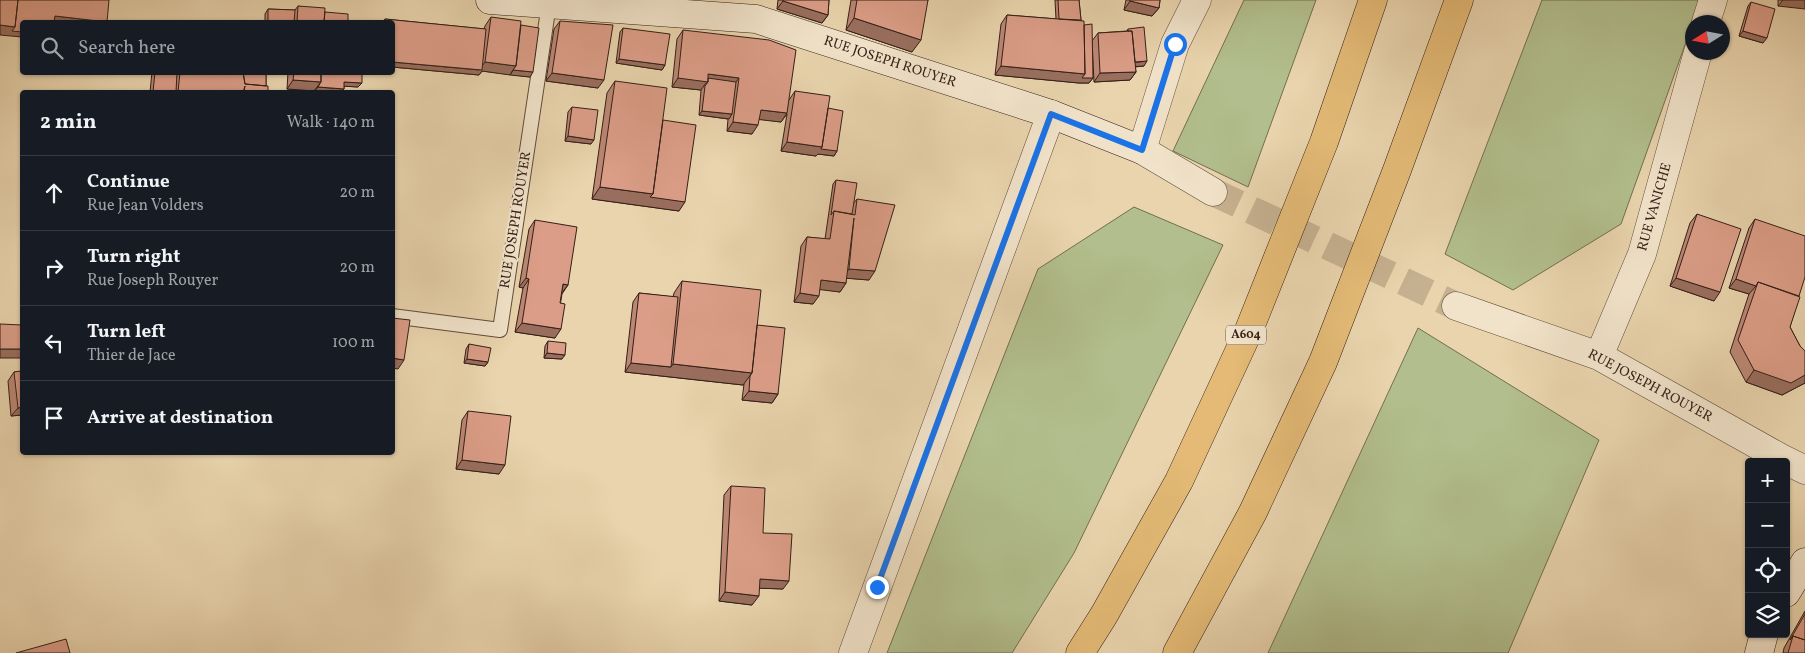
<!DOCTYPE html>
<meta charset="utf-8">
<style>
:root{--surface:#171b24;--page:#242831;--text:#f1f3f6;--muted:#9ea1a6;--line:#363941}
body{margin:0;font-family:Vollkorn,serif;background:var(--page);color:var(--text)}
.controls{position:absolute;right:15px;bottom:15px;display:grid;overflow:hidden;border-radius:5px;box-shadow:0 1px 4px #0004}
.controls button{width:45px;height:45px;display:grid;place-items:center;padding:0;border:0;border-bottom:1px solid var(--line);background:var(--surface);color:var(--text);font:25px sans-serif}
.compass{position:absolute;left:1685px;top:15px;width:45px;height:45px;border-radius:50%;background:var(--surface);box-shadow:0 1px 4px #0004;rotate:259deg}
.stop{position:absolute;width:15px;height:15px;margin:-11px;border:4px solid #1a73e8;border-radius:50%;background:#fff}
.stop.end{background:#1a73e8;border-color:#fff;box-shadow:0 1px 5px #0008}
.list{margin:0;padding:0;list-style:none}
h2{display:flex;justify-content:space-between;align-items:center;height:65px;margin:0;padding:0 20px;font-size:21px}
h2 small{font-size:16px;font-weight:400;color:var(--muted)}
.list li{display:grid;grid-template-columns:32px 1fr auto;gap:15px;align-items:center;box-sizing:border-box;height:75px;padding:0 20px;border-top:1px solid var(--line)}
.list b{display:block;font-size:19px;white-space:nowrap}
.list p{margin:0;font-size:16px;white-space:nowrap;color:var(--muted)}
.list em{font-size:16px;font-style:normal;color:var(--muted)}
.icon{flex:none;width:28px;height:28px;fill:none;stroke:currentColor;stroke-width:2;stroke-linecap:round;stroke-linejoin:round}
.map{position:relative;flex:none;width:1805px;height:653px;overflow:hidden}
.search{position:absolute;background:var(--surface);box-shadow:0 1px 4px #0004;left:20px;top:20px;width:375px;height:55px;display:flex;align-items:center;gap:12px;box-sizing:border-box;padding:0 18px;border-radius:5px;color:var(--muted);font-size:19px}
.panel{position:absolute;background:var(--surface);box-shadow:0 1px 4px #0004;left:20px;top:90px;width:375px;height:365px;border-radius:5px}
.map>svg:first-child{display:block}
</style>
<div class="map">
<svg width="1805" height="653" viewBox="0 0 1805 653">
<rect width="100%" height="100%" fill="#e9d4ad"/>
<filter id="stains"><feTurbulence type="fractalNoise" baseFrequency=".004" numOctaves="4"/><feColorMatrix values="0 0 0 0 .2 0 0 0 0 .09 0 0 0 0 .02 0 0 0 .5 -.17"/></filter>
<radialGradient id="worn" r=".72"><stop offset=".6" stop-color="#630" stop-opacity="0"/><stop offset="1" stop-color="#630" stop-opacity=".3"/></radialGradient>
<path fill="#b2be8d" stroke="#726e52" d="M1244,0H1316L1248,187L1173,151Z
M1542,0H1701L1621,224L1513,290L1445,254Z
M1134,207L1223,245L1074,553L1012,653H887L1038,269Z
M1418,328L1599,440L1508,653H1268Z"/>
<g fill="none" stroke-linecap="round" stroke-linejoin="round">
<path stroke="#c5b08f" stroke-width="28" stroke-dasharray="28 14" stroke-linecap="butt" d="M1213,192L1456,306"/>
<defs>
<path id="lane" d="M392,316L500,330L549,4"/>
<path id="street" d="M1197,0L1175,44L1142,150L1213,192
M1706,22L1713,0
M1456,306L1599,356L1781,458L1805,470
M1599,356L1642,254L1698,52
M853,653L1051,114"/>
<path id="secondary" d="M490,0L756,19L1051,114L1142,150
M1786,593L1805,562
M1759,653L1764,634"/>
<path id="highway" d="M1080,653L1104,615L1179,481L1249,330L1324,142L1373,0
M1177,653L1253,512L1323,362L1397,170L1459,0"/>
</defs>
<use href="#lane" stroke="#604c3c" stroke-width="16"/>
<use href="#street" stroke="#604c3c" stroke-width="29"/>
<use href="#secondary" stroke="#331f17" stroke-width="29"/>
<use href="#highway" stroke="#331f17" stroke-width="29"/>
<use href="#lane" stroke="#f1e3ca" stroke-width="14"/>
<use href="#street" stroke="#f1e3ca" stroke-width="28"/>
<use href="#secondary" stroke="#f1e3ca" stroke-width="28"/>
<use href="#highway" stroke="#e4ba76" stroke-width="28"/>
</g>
<path fill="#bc8774" stroke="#331f17" d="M778,0H829L828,15L822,23L777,9Z
M851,0H928L912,52L846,30Z
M1055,0H1079L1081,20L1084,25L1093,78L1089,83H1079L995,75L1001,24L1007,15L1056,19Z
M1126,0H1160L1159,8L1152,16L1124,10Z
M1778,0H1805L1778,6Z
M1751,2L1763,43L1739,36L1748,6Z
M298,6L325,12L348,22H265V14L268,9L295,10Z
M491,17L530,77L482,71L479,75L392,67V22H382L385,19L484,29L485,26Z
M560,21L598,88L546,81L554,29Z
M623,28L665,65L662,70L616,63L620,32Z
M1128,29L1144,66L1135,67L1136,72L1130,80L1094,82L1092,41L1098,33L1127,31Z
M683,30L789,100L795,91L828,108L837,151L834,156L818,154L816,156L781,151L787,114L781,122L759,119L752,134L727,131L728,119L699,115L701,90L672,87L677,39Z
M152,72H266V86L268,92H150Z
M288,72H362L358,87L344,86V89L341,92H314V91L287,89Z
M615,81L663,120L679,211L592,199L607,93Z
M572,107L591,144L565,141L568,112Z
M836,180L853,204L857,199L869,280L846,278V283L840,292L820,289L813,304L794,302L801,246L807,237L825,239L833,184Z
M1697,214L1714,301L1670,286L1690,223Z
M1755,219L1799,296L1790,327L1800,346L1805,351V383L1782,395L1746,382L1730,352L1749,294L1729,288L1749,228Z
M535,220L568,285L562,294L555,338L515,332L523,288L519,287L529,229Z
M682,281L757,325L778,394L772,403L742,400L744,384L743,385L625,372L633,302L639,293L673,297L674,293Z
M548,341L562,359L544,358L545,346Z
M469,344L488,362L485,366L464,363L466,349Z
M22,371V415L11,416L8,381L14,372Z
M468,411L499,474L456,469L462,420Z
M731,486L763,533L783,589L759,588L752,605L719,601L724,495Z
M1805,611V653H1783L1784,648Z"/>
<path fill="#996e5e" stroke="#331f17" d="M1783,0H1805V9L1778,6Z
M783,1L828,15L822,23L777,9Z
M1130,1L1159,8L1152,16L1124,10Z
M55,16L107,22H66L51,21Z
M854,18L921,40L912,52L846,30Z
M0,25L15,27L22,32V37L0,35Z
M1743,31L1767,38L1763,43L1739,36Z
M619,59L665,65L662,70L616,63Z
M1147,61L1144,66L1128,67L1131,63Z
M392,62L479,70L485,62L516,66L510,75L482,71L479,75L392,67Z
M1001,66L1085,74L1093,78L1089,83H1079L995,75Z
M513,70L533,72L530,77L510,75Z
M1136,72L1130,80L1094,82L1100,73Z
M552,73L604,80L598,88L546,81Z
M708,74L739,78L733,86L706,83L701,90L672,87L678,78Z
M293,80L321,82L314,91L287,89Z
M344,82L362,83L358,87L340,86Z
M318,87L344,89L341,92H314Z
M761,110L787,113L781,122L754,119Z
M702,111L732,114L729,119L699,115Z
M733,122L758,125L752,134L727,131Z
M568,136L594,140L591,144L565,141Z
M787,142L822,147L837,151L834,156L818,154L816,156L781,151Z
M600,187L653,194L685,202L679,211L592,199Z
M849,269L875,271L869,280L843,278Z
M526,278L529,279L523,288L519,287Z
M1676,278L1720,292L1714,301L1670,286Z
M1736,279L1756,286L1749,294L1729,288Z
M821,280L846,283L840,292L815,289Z
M563,284L568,285L561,294Z
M800,293L819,296L813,304L794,302Z
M522,323L561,329L555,338L515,332Z
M0,349H22V358H0Z
M547,353L565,355L562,359L544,358Z
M392,358L404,360L398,369L392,368Z
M467,359L488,362L485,366L464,363Z
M631,363L671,367L673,364L752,373L743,385L625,372Z
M1754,370L1805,375V383L1782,395L1746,382Z
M749,391L778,394L772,403L742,400Z
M22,407V415L11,416L18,408Z
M462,460L505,465L499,474L456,469Z
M760,579L789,581L783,589L754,588Z
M725,592L759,596L752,605L719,601Z"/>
<path fill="#db9d87" stroke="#331f17" d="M0,0H18L15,27L0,25Z
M18,0H109L107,22L55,16L54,22H22V32L12,31L15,27Z
M783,0H829L828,15L783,1Z
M857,0H928L921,40L854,18Z
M1058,0H1079L1081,20L1059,19Z
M1130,0H1160L1159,8L1130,1Z
M1751,2L1775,9L1767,38L1743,31Z
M298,6L325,8L324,22H297Z
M268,9L295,10L294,22H268Z
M325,12L348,14V22H324Z
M1007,15L1084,21L1085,74L1001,66Z
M491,17L521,21L516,66L485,62Z
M385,19L486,29L482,70L392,62V22H385Z
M560,21L613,25L604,80L552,73Z
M1092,24L1093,78H1082L1085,74L1084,25Z
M521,25L539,28L533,72L513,70L516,66Z
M1144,27L1147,61L1135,62L1132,31H1128V29Z
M623,28L670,34L665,65L619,59Z
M683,30L769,40L796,50L787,113L761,110L758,125L733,122L739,78L708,74V82L678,78Z
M1132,31L1136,72L1100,73L1098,33Z
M155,72H177L176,92H153Z
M180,72H243L245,84L268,86V92H244L245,86L243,92H178Z
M243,72H266V86L245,84Z
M294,72H321V82L293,80Z
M321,72H362V83L344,82V89L318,87L321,82Z
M708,78L736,82L732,114L702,111L705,86L708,82Z
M615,81L667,88L653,194L600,187Z
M795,91L830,96L822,147L787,142Z
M572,107L598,110L594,140L568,136Z
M828,108L843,111L837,151L821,149L822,147Z
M663,120L696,125L685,202L650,197L653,194Z
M836,180L857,183L852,214L834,211L831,215Z
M857,199L895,205L875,271L849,269L854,218L846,283L821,280L819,296L800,293L807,237L830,239L834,211L855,215Z
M1697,214L1741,229L1720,292L1676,278Z
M1755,219L1805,236V277L1799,296L1758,282L1756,286L1736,279Z
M535,220L577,227L568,285L563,284L560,303L565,304L561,329L522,323L529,279L526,278Z
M682,281L761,290L752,373L673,364Z
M1758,282L1800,297L1790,327L1800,346L1805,351V375L1791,383L1754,370L1738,340Z
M639,293L678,297L671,367L631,363Z
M392,318L410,320L404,360L392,358Z
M0,324L22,325V349H0Z
M757,325L785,328L778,394L749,391L750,376L752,373Z
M548,341L566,343L565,355L547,353Z
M469,344L491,348L488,362L467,359Z
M22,371V407L18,408L14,372Z
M468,411L511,416L505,465L462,460Z
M731,486L765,488L763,533L792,534L789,581L760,579L759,596L725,592Z
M1805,614V640L1793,636L1790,640Z
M1793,636L1805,640V653H1788Z
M66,639L70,653H16Z"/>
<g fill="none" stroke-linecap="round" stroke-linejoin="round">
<path stroke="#1a73e8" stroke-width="6" d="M877,587L1051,114L1142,150L1175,44"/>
</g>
<g text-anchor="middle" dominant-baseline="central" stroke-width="4.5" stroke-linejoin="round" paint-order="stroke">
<rect fill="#f1e3ca" stroke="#6c5a4d" stroke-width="1" x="1226" y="325.5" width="40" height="19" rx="4"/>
<g font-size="12" font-weight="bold" fill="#331f17">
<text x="1246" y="335">A604</text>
</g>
<g font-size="14" fill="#331f17" stroke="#f1e3ca">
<text transform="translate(890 62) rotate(18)">RUE JOSEPH ROUYER</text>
<text transform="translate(1655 207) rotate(-74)">RUE VANICHE</text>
<text transform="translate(516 220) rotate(-81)">RUE JOSEPH ROUYER</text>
<text transform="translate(1650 386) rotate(28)">RUE JOSEPH ROUYER</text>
</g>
</g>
<rect width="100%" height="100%" filter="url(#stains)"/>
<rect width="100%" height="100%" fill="url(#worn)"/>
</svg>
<div class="controls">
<button>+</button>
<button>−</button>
<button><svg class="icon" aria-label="locate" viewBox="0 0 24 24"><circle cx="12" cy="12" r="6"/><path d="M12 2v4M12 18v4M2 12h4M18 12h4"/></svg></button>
<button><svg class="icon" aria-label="layers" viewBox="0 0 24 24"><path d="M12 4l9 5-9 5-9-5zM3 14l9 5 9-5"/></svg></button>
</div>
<svg class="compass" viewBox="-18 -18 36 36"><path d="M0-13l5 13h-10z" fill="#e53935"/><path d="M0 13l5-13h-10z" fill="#9ea1a6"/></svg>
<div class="stop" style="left:1175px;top:44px"></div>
<div class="stop end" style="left:877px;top:587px"></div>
<div class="search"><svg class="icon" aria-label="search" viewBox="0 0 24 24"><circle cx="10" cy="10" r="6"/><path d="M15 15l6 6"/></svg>Search here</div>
<section class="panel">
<h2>2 min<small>Walk · 140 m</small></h2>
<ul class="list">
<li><svg class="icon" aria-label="ahead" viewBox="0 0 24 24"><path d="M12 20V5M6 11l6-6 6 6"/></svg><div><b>Continue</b><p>Rue Jean Volders</p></div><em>20 m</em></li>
<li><svg class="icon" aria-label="right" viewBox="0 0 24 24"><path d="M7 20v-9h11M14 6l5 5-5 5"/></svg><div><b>Turn right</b><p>Rue Joseph Rouyer</p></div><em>20 m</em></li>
<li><svg class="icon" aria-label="left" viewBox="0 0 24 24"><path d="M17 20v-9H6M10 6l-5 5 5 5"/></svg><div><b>Turn left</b><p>Thier de Jace</p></div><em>100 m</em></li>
<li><svg class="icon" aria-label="arrive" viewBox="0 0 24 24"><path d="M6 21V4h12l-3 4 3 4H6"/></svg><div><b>Arrive at destination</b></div></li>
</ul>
</section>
</div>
